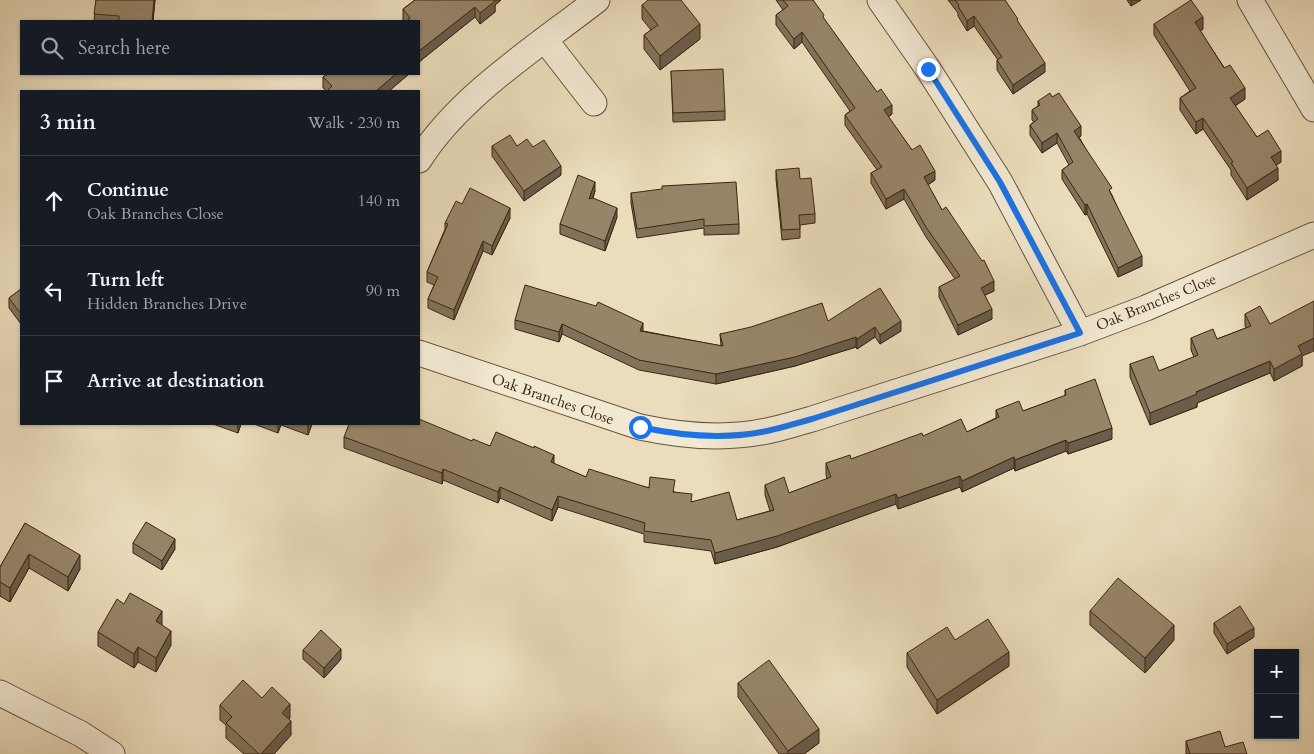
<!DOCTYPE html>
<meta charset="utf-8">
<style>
:root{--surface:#171b24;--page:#20242c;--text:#f1f3f6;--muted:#9ea1a6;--line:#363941}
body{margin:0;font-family:Cardo,serif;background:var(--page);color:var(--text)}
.controls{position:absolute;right:15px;bottom:15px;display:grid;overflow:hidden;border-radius:0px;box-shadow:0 1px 4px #0004}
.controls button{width:45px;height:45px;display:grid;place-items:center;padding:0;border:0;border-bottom:1px solid var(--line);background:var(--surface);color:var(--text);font:25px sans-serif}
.stop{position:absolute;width:15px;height:15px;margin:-11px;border:4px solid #1a73e8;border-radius:50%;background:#fff}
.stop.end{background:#1a73e8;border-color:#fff;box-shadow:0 1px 5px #0008}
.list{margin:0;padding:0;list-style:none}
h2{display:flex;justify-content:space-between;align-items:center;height:65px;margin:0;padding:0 20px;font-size:21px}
h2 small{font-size:16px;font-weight:400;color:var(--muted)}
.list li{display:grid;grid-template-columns:32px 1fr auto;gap:15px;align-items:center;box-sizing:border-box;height:90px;padding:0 20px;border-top:1px solid var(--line)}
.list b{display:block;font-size:19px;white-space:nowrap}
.list p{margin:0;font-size:16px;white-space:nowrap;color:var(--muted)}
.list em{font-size:16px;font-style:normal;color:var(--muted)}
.icon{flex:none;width:28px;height:28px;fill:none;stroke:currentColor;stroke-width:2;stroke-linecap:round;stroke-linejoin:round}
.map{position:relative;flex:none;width:1314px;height:754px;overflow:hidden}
.search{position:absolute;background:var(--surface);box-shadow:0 1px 4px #0004;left:20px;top:20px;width:400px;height:55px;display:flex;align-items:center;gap:12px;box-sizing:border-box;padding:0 18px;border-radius:0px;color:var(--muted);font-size:19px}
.panel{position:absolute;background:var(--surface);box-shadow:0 1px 4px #0004;left:20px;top:90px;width:400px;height:335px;border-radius:0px}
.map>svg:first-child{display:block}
</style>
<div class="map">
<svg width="1314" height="754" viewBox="0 0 1314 754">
<rect width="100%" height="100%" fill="#ebddbc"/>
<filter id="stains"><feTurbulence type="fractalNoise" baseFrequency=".004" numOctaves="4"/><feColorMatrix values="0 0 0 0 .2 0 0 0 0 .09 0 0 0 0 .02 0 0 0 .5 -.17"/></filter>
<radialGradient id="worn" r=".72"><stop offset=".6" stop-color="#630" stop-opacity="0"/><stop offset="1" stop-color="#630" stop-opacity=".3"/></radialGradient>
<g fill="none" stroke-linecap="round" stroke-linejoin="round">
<defs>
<path id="minor" d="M880,0L928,69L1000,182L1080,333
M1250,0L1314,109
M545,40L594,103
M419,160C459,96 538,46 597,0
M419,353L640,427C682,436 725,440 767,431C782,428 797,423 812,419L1080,333L1146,308L1314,235
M0,693L81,734L112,754"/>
</defs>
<use href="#minor" stroke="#67543b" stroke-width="27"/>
<use href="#minor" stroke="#f2e9d3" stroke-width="25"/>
</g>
<path fill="#82725a" stroke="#3b2610" d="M96,0H155L153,21H94Z
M415,0H501L495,5V12L480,24L475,17L419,62V21H404L403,20V9Z
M776,0H813L824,19L892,114L888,117L912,150L935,180L928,185L942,210L994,291L985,295L992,319L958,335L939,297V287L955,279L926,237L904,199L886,209L871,183V173L877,170L845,125V115L850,111L802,42L794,49L776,25V15L783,10Z
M948,0H1005L1018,22L1045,72L1013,94L997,70V60H998L974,26L967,31L958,16V13Z
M1127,0H1141L1131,6Z
M642,5L700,39L660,70L644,49V35L651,30L642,19Z
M1154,24L1203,29L1200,31L1245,99L1235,106L1257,137L1281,162L1276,165L1278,180L1247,200L1231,175V170L1203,129L1196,134L1180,110V98L1190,91L1154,35Z
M671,71L725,111V120L673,122Z
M328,74H409L389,91H327L323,88V77Z
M1038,101L1081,136L1079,137L1112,195L1142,266L1118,277L1087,214L1085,215L1062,179V170L1069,165L1057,143L1042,153L1030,135V125L1034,122L1032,120V110L1038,106Z
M492,146H517L533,147L561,175L524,201L492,156Z
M776,170L800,179L815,214V223L800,225V238L782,240L776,179Z
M595,191L593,198L617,217L605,251L560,234V224Z
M631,193L739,224V234L704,235V228L637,238L631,203Z
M462,204L510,218L492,255L483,251L454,320L428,308V299L434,285L427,282V272L445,229V223Z
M21,289V324L9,308V298Z
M1245,314L1270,324L1302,356V366L1274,381L1270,373L1197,403V407L1150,425L1130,377V364L1159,371L1194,357L1191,350V338L1217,339L1246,328L1245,326Z
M515,320L643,331L721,346L720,334L828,321L901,331L880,344L875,337L857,349L856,347L795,366L716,384L639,370L562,334L559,342L515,329Z
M1065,390L1112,439L1068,454L1066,451L1015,471L1014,468L962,492L960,487L898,509L896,504L777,547L715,564L711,551L644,542V534L558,507L552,521L500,498L498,503L443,480L442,484L344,448V437L472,441L554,464L586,477L675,492L692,502L737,520L770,511L765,495V485L789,493L827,479L826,474V463L851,459L923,436L967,432L996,418V410L1023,411L1065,396Z
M213,424H241L238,433Z
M254,424H312L308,435L281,425L278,433Z
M25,523L80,569L68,591L29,568L10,602L0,596V567Z
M133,543L175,549L162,570L133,553Z
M1090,611L1174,640L1145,673L1090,625Z
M1214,623L1254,637L1227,654L1214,633Z
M162,625L171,645L156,672L138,662L134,668L98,646V632Z
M303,650L341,659L324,678L303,659Z
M907,653L1009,666L937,714L907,667Z
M738,683L819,743L804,754H779L738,697Z
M262,698L290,718L289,719L291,735L274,754H244L226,738V725L220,720V705Z
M1186,741L1225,747L1247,754H1186Z"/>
<path fill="#6a5d4a" stroke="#3b2610" d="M154,0H155L153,21H152Z
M492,0H501L495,5V12L480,24V13Z
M1131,0H1141L1131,6Z
M475,7V17L419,62V51Z
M974,16V26L967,31V21Z
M1203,17V29L1195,34V22Z
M700,24V39L660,70V56Z
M802,32V42L794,49V39Z
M1045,63V72L1013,94V85Z
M396,74H409L389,91H376Z
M1245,88V99L1230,109V98Z
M892,105V114L884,120V110Z
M1203,118V129L1196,134V122Z
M1081,126V136L1074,140V131Z
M1057,133V143L1042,153V143Z
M1281,151V162L1271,169V157Z
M561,166V175L524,201V191Z
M1278,168V180L1247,200V188Z
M935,171V180L924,187V177Z
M595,182V191L589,208V199Z
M904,189V199L886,209V199Z
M1087,204V214L1085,215V205Z
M510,208V218L492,255V246Z
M617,208V217L605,251V241Z
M483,241V251L454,320V310Z
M1142,256V266L1118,277V268Z
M994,281V291L981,297V288Z
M992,309V319L958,335V325Z
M901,321V331L880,344V335Z
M643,323V333L640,331Z
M562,324V334L559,342V332Z
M875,327V337L857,349V339Z
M856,337V347L795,366L716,384V374Z
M1314,338V351L1302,356V366L1274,381V369L1298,346Z
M1270,361V373L1197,403V407L1150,425V413L1196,392Z
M238,424H241L238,433Z
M278,424H281L278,433Z
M308,424H312L308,435Z
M1112,428V439L1068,454V443Z
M1066,440V451L1015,471V460Z
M554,455V466L551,462Z
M1014,457V468L962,492V481Z
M443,469V480L442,484V473Z
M960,476V487L898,509V498Z
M500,487V498L498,503V492Z
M896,494V504L777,547L715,564V553Z
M558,496V507L552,521V510Z
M175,539V549L162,570V561Z
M29,554V568L10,602V588Z
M80,555V569L68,591V577Z
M162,611V625L156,621Z
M1174,625V640L1145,673V658Z
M1254,628V637L1227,654V644Z
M171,631V645L156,672V658Z
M138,647V662L134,668V654Z
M341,649V659L324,678V668Z
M1009,652V666L937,714V700Z
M290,704V718L282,727V713Z
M291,721V735L274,754H261Z
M819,729V743L804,754H788V751Z"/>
<path fill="#978569" stroke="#3b2610" d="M96,0H154L152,21H119V16L94,14Z
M415,0H494L495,1L480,13L475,7L419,51V21H407L410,18L403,9Z
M648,0H681L700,24L660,56L644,35L658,25L642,5Z
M783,0H813L824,15L823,17L877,92L881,89L892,105L884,110L912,150L920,145L935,171L924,177L942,210L946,207L982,261L984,260L994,281L981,288L992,309L958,325L939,287L960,276L926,227L904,189L886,199L871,173L882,167L845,115L855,108L802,32L794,39L776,15L788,6Z
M955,0H1005L1018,19L1017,20L1045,63L1013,85L997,60L1002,57L974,16L967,21L958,6L959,5Z
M1191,0L1203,17L1195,22L1224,68L1230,65L1245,88L1230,98L1257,137L1268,130L1281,151L1271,157L1278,168L1247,188L1231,163L1233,162L1203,118L1196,122L1180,98L1196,88L1154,24Z
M723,69L725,111L673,113L671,71Z
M328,74H396L376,91H327L332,86L323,77Z
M1050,93L1052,97L1059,93L1081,126L1074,131L1112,188L1109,190L1142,256L1118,268L1087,204L1085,205L1062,170L1073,162L1057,133L1042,143L1030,125L1038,119L1032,110L1040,105L1038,101Z
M510,135L517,146L527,139L533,147L544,140L561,166L524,191L492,146Z
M799,168L800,179L811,178L815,214L799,215L800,229L782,230L776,170Z
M578,175L595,182L589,199L593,198L617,208L605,241L560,224Z
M736,182L739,224L704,226V219L637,229L631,193L662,189V186Z
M470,188L510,208L492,246L483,241L454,310L428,299L438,277L427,272L448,224L445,223L456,201L462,204Z
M525,285L596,306L598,302L643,323L640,331L723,346L720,334L751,327L822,303L828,321L880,288L901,321L880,335L875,327L857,339L856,337L795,357L716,374L639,360L562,324L559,332L515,320Z
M21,289V314L9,298Z
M1314,301V338L1298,346L1302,354L1274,369L1270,361L1196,392L1197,394L1150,413L1130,364L1153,356L1159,371L1198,355L1191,338L1213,329L1217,339L1251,326L1245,314L1260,306L1270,324Z
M1095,379L1112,428L1068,443L1066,440L1015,460L1014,457L962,481L960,476L898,498L896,494L777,536L715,553L711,540L644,531L645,523L558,496L552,510L500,487L498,492L443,469L442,473L344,437L349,424H419V419L472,441L473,439L490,446L496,432L534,448V446L554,455L551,462L586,477L589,469L649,488L650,477L675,480L673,492L692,494L691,502L729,492L737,520L774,510L765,485L784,477L789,493L831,477L826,463L850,455L851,459L922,433L923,436L961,419L967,432L999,417L996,410L1019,401L1023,411L1066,395L1065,390Z
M146,522L175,539L162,561L133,543Z
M25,523L80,555L68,577L29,554L10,588L0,582V567Z
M1118,578L1174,625L1145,658L1090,611Z
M130,593L162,611L156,621L171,631L156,658L138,647L134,654L98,632L117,599L124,604Z
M1240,606L1254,628L1227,644L1214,623Z
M988,619L1009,652L937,700L907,653L947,627L955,640Z
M321,630L341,649L324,668L303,650Z
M769,660L819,729L788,751L738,683Z
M243,680L262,698L272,687L290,704L282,713L291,721L261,754H259L226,723L232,717L220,705Z
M1220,731L1225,747L1243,742L1247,754H1190L1186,741Z"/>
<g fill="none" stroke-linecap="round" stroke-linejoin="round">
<path stroke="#1a73e8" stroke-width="6" d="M640,427C682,436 725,440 767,431C782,428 797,423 812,419L1080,333L1000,182L928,69"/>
</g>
<g text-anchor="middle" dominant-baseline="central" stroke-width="4" stroke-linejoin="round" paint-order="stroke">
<g font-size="15" fill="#3b2610" stroke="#f2e9d3">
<text transform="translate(1156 302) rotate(-22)">Oak Branches Close</text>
<text transform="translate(553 399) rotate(19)">Oak Branches Close</text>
</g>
</g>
<rect width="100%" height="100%" filter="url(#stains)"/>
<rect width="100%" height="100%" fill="url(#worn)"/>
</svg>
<div class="controls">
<button>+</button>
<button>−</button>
</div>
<div class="stop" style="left:640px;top:427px"></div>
<div class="stop end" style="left:928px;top:69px"></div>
<div class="search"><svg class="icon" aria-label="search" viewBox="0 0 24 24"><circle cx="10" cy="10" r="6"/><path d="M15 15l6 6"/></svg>Search here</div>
<section class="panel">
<h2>3 min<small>Walk · 230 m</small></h2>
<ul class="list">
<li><svg class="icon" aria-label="ahead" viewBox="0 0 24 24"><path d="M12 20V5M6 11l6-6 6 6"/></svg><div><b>Continue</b><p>Oak Branches Close</p></div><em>140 m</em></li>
<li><svg class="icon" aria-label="left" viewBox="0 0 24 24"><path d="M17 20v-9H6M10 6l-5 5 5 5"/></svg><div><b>Turn left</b><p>Hidden Branches Drive</p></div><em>90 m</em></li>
<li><svg class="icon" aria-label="arrive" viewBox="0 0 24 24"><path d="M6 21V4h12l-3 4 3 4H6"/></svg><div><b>Arrive at destination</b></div></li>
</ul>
</section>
</div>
